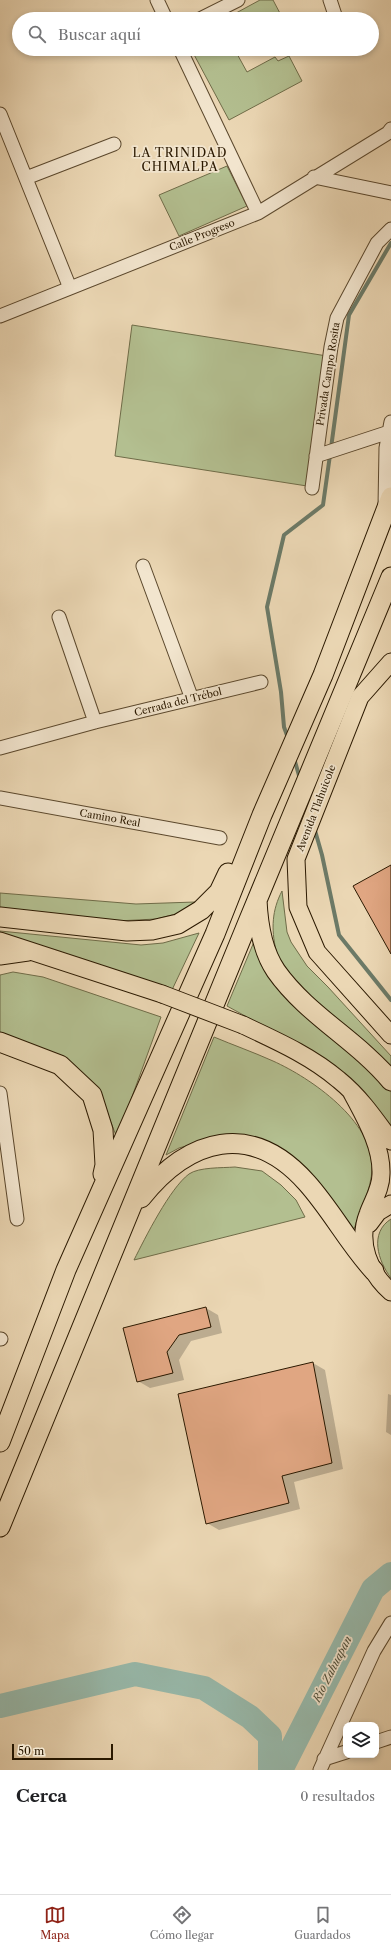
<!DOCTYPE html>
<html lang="es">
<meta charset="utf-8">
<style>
:root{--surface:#fff;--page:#f6f6f6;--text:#202124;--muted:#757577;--line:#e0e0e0;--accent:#8f2418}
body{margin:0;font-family:"Libre Caslon Text",serif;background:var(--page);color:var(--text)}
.controls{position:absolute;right:12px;bottom:12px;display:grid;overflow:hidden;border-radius:8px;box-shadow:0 2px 6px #0003}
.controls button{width:36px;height:36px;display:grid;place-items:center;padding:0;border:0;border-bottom:1px solid var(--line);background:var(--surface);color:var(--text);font:20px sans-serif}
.scale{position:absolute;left:12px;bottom:10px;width:101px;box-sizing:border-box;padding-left:4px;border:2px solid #2b1900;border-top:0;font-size:11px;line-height:14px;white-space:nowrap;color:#2b1900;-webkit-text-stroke:3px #f2e5ce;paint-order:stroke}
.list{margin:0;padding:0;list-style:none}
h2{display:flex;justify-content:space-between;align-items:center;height:52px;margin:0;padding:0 16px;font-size:17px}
h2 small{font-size:13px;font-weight:400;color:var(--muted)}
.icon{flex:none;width:22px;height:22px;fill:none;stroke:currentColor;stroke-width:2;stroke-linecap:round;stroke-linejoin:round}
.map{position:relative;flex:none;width:391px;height:1770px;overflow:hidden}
.search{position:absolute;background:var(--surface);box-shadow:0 2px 6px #0003;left:12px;right:12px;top:12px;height:44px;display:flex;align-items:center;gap:10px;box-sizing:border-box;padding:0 14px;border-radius:22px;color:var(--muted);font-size:15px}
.sheet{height:124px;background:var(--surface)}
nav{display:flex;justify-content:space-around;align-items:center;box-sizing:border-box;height:56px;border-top:1px solid var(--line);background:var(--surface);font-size:11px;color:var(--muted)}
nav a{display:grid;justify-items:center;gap:2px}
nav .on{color:var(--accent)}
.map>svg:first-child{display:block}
</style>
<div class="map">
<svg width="391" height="1770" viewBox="0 0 391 1770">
<rect width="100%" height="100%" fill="#ebd7b4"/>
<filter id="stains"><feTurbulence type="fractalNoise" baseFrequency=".005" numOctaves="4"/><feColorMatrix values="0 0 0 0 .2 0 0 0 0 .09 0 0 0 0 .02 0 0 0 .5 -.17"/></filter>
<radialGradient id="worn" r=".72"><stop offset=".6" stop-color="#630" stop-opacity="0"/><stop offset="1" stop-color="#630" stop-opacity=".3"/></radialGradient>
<path fill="#b3bf90" stroke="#6f6c48" d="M260,0H273L283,19H225Z
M191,49H242L236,52L247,72L275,57L278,61L289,56L302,81L229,120Z
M227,166L247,206L179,236L159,195Z
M132,325L327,356L307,486L115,456Z
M282,891L287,932L291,942L307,966L328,987L391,1056V1068C356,1039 304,1002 280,964C277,960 277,954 276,950C271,929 272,910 282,891Z
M0,893L136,904L195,902L186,909L176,914L156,919L117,921L0,913Z
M0,931L141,945L163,943L199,933L171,992L0,935Z
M256,937L391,1088V1128L258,1023L227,1006Z
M13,972L43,977L161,1017L117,1138L101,1097L0,1035V975Z
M214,1037C233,1045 253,1052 273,1061C311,1078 373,1121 372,1167C372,1192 357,1213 352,1237L303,1171L207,1140L179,1148L166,1155Z
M235,1167L262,1171L281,1185L296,1200L305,1217L134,1260C145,1238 170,1188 189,1174C199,1167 222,1168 235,1167Z
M391,1219V1278C378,1261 369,1233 391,1219Z"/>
<path fill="#0003" d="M206,1308L218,1315L222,1333L191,1341L179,1360L184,1380L150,1388L138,1381L125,1328Z
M313,1363L325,1370L343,1469L294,1482L300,1509L219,1530L207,1523Z
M388,1394L391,1395V1435L386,1432Z"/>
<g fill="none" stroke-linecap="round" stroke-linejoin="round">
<path stroke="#6c7a67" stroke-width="4" d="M331,448L349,315L391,243
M288,738L284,727L281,692L267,607L284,535L323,505L330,455
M294,758L300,779
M314,827L322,855L339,935L391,1000"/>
<path stroke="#98baac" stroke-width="24" d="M0,1706L135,1674L204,1688L250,1717L270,1736V1770
M281,1770L373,1589L391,1574"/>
</g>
<path fill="#e0a682" stroke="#2b1900" d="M391,865V954L353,886Z
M206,1307L211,1327L179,1335L167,1352L173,1373L137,1382L123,1328Z
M313,1362L332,1463L282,1476L289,1503L206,1524L178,1394Z"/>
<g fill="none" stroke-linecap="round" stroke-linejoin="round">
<defs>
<path id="minor" d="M157,0L166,19
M330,0L335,15
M200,19L238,0
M180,49L258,213
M0,114L70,288
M314,177L391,193
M26,178L114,144
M0,316L258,213L388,133L391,129
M316,456L389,432
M312,488L331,347L337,318L377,243L391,229
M385,506L386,448L391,422
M143,566L192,699
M59,617L95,722
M0,748L95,722L261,682
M0,798L220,838
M0,1093L17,1219
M0,1339H1
M376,1742L391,1737
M324,1759L346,1752
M320,1770L374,1651L391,1623"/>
<path id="major" d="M391,662L360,697L296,859L298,907L317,952L391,1035
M0,941L162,994
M0,956L28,952
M243,1025C277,1041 311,1056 339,1080C360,1097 375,1119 391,1141
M351,1091C364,1116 382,1145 381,1174C381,1189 373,1200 368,1214C357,1242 369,1273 391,1292
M369,1224L378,1212L391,1204"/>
<path id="highway" d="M257,900C258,923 263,952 276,971C307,1015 357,1040 391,1081
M0,917L127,931L152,930L178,924L201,910L219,892L228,873
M0,1042L60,1065L92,1095L103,1130L105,1165L103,1174
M141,1198C189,1138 251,1120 307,1183C332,1211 349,1244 374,1271
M0,1442L66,1270L215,934L262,815L323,675L391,497
M0,1527C130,1210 259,893 391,577"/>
</defs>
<use href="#minor" stroke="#5b482d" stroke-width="15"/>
<use href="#major" stroke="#2b1900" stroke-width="19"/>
<use href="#highway" stroke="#2b1900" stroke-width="21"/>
<use href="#minor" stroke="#f2e5ce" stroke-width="13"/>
<use href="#major" stroke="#ebd7b4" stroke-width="17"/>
<use href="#highway" stroke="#ebd7b4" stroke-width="19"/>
<defs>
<path id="major-bridge" d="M162,994L243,1025"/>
</defs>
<use href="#major-bridge" stroke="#2b1900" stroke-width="19" stroke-linecap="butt"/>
<use href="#major-bridge" stroke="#ebd7b4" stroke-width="17"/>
</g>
<g text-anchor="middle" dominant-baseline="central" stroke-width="3.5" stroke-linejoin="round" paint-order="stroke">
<g font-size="10" fill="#2b1900" stroke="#f2e5ce">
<text transform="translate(202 235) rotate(-22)">Calle Progreso</text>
<text transform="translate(328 374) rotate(-81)">Privada Campo Rosita</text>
<text transform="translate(178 702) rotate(-14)">Cerrada del Trébol</text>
<text transform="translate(316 808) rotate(-69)">Avenida Tlahuicole</text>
<text transform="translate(110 818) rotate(10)">Camino Real</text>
</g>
<g font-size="11" font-style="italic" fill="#51513c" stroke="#f2e5ce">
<text transform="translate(332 1669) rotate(-63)">Río Zahuapan</text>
</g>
<g font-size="12" letter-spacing="1" fill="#2b1900" stroke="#f2e5ce">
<text x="180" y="152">LA TRINIDAD<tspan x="180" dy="14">CHIMALPA</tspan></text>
</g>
</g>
<rect width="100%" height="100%" filter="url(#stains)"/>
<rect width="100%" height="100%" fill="url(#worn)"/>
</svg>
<div class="controls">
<button><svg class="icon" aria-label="layers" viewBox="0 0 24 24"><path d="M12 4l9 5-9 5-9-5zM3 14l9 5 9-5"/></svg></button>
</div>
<div class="scale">50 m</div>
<div class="search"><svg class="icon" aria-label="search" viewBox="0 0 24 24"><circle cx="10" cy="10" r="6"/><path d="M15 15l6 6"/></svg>Buscar aquí</div>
</div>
<section class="sheet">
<h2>Cerca<small>0 resultados</small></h2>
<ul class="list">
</ul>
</section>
<nav>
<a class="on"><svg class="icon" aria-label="map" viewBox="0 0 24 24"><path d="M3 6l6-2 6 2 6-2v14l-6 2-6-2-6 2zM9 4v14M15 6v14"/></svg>Mapa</a>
<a><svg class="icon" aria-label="directions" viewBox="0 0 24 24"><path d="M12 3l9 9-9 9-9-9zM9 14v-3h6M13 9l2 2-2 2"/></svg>Cómo llegar</a>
<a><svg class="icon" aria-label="saved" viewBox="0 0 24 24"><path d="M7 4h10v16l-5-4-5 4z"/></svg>Guardados</a>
</nav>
